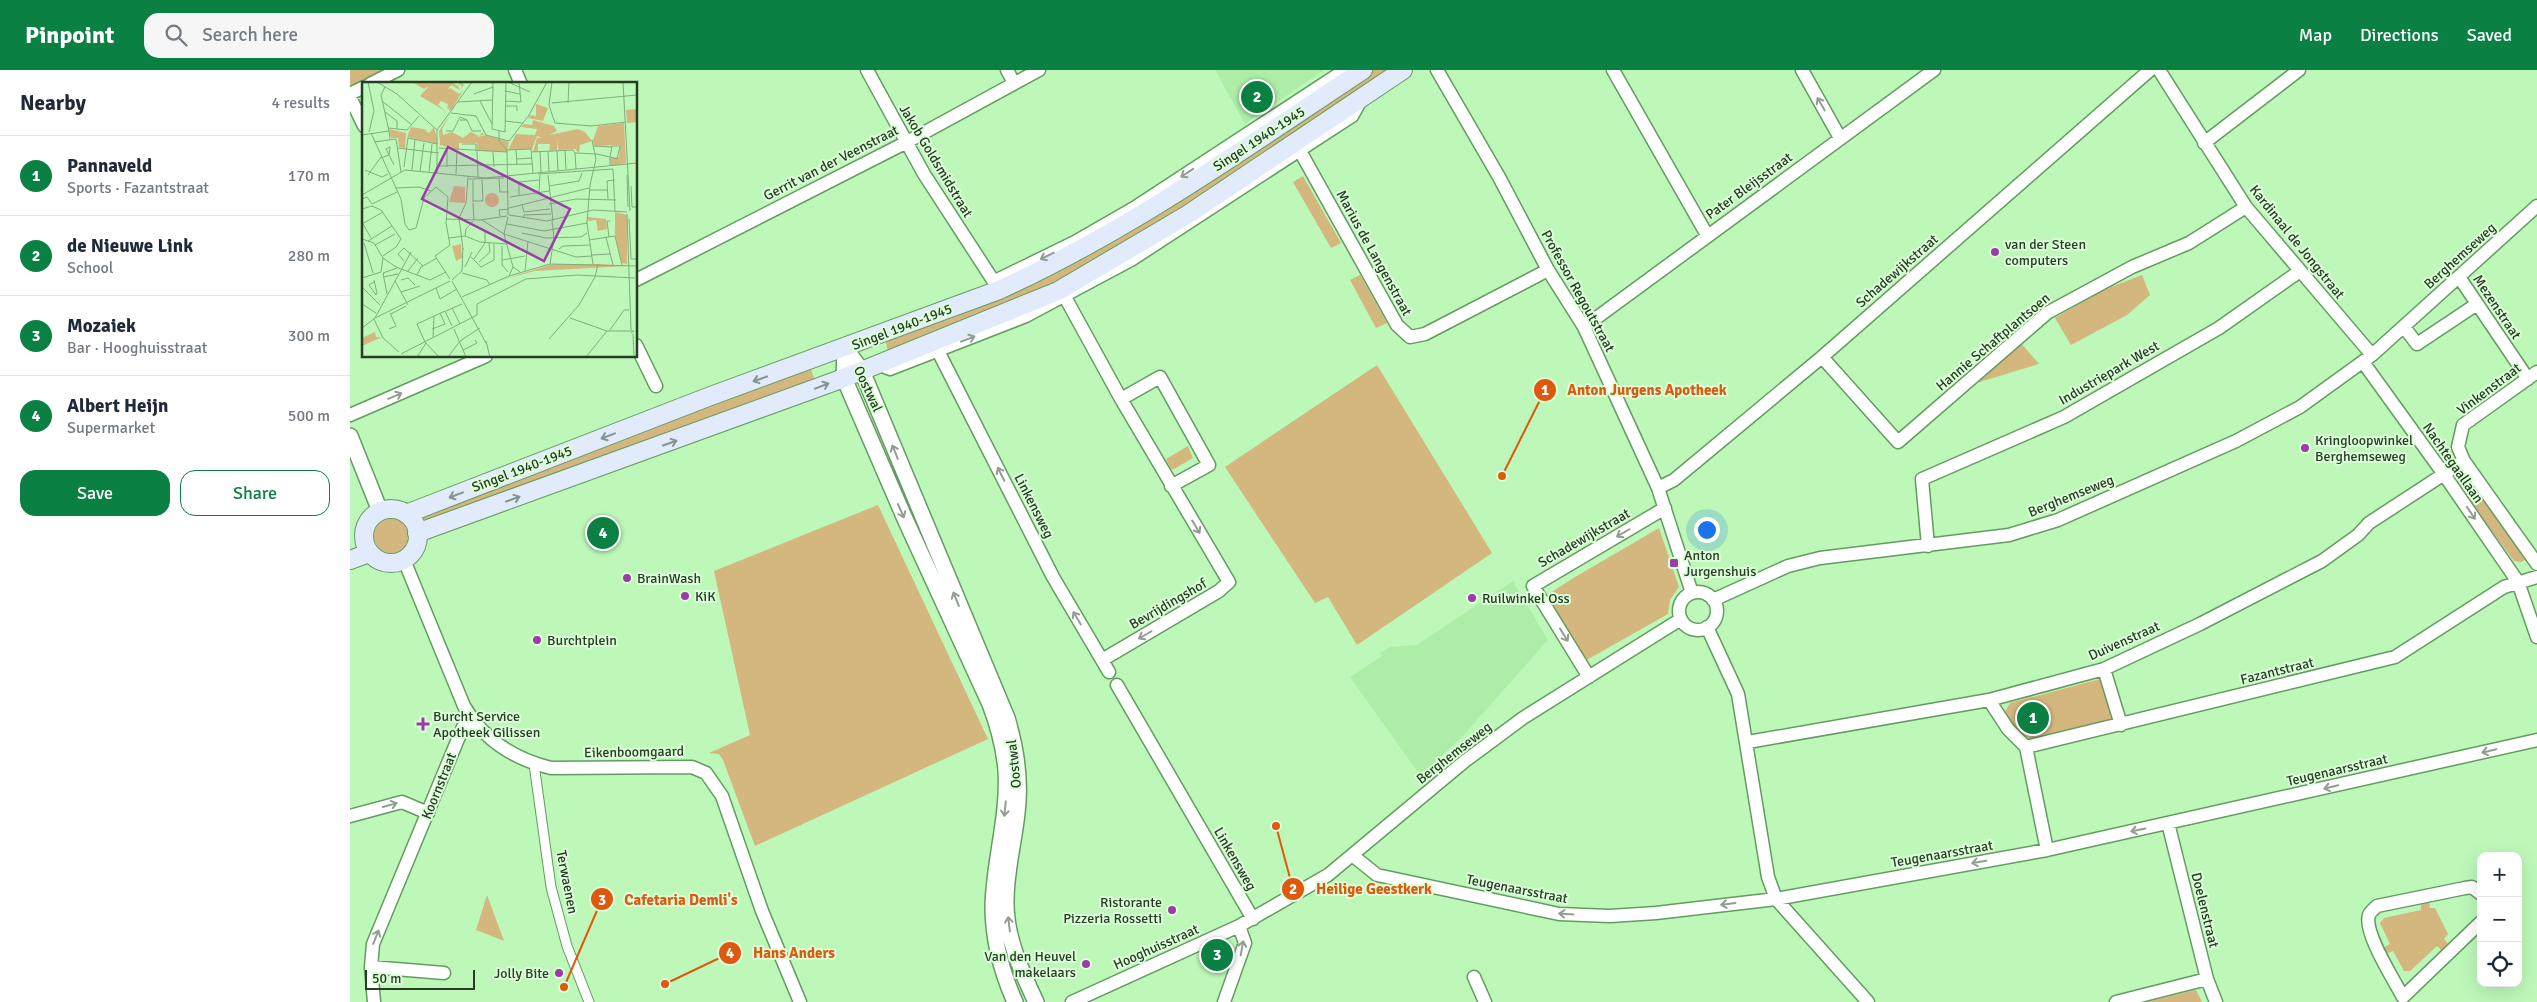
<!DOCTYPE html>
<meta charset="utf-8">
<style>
:root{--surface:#fff;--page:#f6f6f7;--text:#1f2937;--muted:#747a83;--line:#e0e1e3;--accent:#0b8043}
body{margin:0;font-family:Signika,sans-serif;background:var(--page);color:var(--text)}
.controls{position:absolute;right:15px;bottom:15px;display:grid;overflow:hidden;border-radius:10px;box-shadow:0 5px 20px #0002}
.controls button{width:45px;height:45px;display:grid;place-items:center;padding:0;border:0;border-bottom:1px solid var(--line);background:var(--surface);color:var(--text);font:25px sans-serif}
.scale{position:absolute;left:15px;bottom:12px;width:110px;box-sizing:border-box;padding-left:5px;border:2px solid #263d24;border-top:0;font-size:14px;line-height:18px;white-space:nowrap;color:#263d24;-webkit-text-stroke:4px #dcfed8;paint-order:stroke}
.you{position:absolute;left:1356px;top:459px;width:18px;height:18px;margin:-12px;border:4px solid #fff;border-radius:50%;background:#1a73e8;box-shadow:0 0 0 8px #1a73e833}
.badge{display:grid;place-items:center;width:32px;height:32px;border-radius:50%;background:var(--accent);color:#fff;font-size:16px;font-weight:700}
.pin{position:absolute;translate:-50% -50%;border:2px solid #fff;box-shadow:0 1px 5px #0006}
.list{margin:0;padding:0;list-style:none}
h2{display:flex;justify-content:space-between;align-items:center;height:65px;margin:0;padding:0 20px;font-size:21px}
h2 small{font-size:16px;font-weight:400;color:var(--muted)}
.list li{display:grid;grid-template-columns:32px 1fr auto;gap:15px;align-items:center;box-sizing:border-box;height:80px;padding:0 20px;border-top:1px solid var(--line)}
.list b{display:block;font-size:19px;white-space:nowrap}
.list p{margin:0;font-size:16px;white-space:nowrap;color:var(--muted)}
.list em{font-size:16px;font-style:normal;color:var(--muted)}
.actions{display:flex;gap:10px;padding:15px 20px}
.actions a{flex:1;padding:11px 0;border:1px solid var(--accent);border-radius:15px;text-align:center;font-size:18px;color:var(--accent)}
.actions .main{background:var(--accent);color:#fff}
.icon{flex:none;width:28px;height:28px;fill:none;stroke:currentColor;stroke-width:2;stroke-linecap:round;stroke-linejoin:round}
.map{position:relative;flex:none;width:2187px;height:932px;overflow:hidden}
header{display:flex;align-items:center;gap:30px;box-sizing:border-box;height:70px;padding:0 25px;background:var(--accent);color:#fff}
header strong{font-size:24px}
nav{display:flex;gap:28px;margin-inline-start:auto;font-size:18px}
.search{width:350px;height:45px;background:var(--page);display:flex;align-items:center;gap:12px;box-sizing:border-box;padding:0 18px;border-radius:15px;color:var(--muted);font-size:19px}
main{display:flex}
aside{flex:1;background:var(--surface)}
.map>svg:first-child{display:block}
</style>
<header>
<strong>Pinpoint</strong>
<div class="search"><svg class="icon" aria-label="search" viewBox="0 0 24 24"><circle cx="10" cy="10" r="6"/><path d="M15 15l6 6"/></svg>Search here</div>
<nav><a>Map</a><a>Directions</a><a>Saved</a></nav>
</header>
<main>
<aside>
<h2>Nearby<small>4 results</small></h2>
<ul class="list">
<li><span class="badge">1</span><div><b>Pannaveld</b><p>Sports · Fazantstraat</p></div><em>170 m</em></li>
<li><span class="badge">2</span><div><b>de Nieuwe Link</b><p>School</p></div><em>280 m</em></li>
<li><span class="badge">3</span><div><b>Mozaiek</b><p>Bar · Hooghuisstraat</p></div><em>300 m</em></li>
<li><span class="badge">4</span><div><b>Albert Heijn</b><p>Supermarket</p></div><em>500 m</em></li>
</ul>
<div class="actions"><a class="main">Save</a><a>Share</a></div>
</aside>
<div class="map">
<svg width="2187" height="932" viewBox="0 0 2187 932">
<rect width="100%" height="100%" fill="#bdf8b9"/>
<path fill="#adeda8" d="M865,0H974L895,54Z
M1163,511L1198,570L1112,667L1070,705L1000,607L1032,586L1030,583L1040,577L1067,575Z"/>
<path fill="#d4b67f" d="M0,0H37L0,17Z
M1019,0H1045L723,208L538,283L536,272L671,219Z
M953,106L991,173L981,178L943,112Z
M1010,205L1037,253L1026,258L1000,210Z
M1792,205L1800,225L1777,245L1721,275L1705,248L1753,220Z
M1670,272L1689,294L1623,314Z
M1027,295L1142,483L1007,575L978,527L965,533L875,397Z
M461,299L465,311L79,455L69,444L314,350Z
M838,376L843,388L824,399H821L816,389Z
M2113,401L2119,409L2177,489L2171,492L2164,491L2103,408L2106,403Z
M528,435L638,669L405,776L373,690L369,684L359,683L400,665L364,501Z
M24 466a17 17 0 1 1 34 0a17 17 0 1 1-34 0Z
M1309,458L1329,517L1320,530L1318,544L1233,592L1193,528L1220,510Z
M1750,609L1763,649C1742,654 1705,668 1686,669C1673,669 1658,654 1654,643L1660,633Z
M137,825L154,871L126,860Z
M2079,831L2080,838H2085L2098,864L2094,869L2099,875L2092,881L2087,876L2060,901H2054L2043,881L2036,884L2033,878L2040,874L2030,853L2034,848L2071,840V833Z
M1846,920L1852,932H1796Z"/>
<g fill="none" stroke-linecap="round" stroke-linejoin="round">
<defs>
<path id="pedestrian" d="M184,694L201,817L217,876L239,932"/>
<path id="minor" d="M165,0L171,14
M517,0L574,104L648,218
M657,0L664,13
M1087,0L1149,107L1198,200L1234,257L1308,418L1342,523
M1263,0L1357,165
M1452,0L1490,68
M1809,0L1896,137L2022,285
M20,14L48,0
M0,24L14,17
M0,27L14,56
M1854,73L1949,0
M950,81L1047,255L1060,267L1075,264L1198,200
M2109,207L2178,309
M286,210L555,73L689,0
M645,211L725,172L784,138L995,0
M715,227L771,329L879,512L869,521L752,590
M1234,257L1584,0
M2054,257L2067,274L2127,234
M286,275L306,316
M588,281L703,507L759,602
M1472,287L1548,372L1697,243L1782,197L1839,173L1896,137
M2013,292L2093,403L2168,512L2187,567
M527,294L540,299L676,246L781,190L1002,46L1011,30
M2187,302L2113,355L2108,377L2114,391L2187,494
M771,329L810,307L859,395L821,416
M0,345L136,286
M1308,418L1324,410L1472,287L1800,0
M1578,476L1572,409L1714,347L1869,258L1950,201
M54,490L114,636C133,669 164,689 201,698L342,697L356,703L372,726L412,841L450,932
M1329 541a19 19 0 1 1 38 0a19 19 0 1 1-38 0Z
M1363,530L1438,496L1470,488L1659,465L1708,450L1886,371L1950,337L2022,285L2187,136
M1357,557L1388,624L1418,807L1426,829L1518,932
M1754,599L1771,655
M1239,607L1183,516L1315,438
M767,615L903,849
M1639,630L1658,659L1676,677L1697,780
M1398,672L1639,630L1754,599L1850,554L1972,491L2008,465L2019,453L2114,391
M1676,677L2045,587L2154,517L2187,507
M0,746L52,732L78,743
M1818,753L1857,909L1866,932
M1002,785L1027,805L1209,844L1260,846L1306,843L1426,829L1697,780L2187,670
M2131,824L2122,817L2115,818L2027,836C2024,839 2020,842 2019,845C2013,862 2044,910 2053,927L2131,852
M21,897L94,903
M1124,907L1135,932
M24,932L21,897L23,874L113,657L125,655
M722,932L889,856L978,805L1115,691L1173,648L1331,549
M874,932L895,873L889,856
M1766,932L1857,909"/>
<path id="tertiary" d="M495,278L512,301L657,648C666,678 671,711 667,743C664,772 656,801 656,830C655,866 671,900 686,932
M495,278L494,308L555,449L640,634C648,655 654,677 656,700C659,746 644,791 643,836C643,868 652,903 665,932
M0,366L30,441"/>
<path id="secondary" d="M14 466a27 27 0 1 1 54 0a27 27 0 1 1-54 0Z
M56,444L358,327L649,220C779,161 895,78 1013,0
M67,463L494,308L708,221L837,145L1053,0
M0,490L19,483"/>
</defs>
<use href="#pedestrian" stroke="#649b61" stroke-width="11"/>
<use href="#minor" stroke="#649b61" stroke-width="15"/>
<use href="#tertiary" stroke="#649b61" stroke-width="18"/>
<use href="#secondary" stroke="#649b61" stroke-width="20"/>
<use href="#pedestrian" stroke="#fff" stroke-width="9"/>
<use href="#minor" stroke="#fff" stroke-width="12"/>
<use href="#tertiary" stroke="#fff" stroke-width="15"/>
<use href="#secondary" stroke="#e2ebfc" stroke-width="18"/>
</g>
<defs><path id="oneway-shaft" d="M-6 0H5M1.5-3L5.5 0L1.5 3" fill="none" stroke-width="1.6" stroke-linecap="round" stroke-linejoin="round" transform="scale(1.25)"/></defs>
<g stroke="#929e92">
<use href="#oneway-shaft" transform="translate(1471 34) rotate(-120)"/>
<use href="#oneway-shaft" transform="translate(837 103) rotate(147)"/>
<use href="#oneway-shaft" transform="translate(697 186) rotate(154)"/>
<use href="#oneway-shaft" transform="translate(618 269) rotate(-21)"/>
<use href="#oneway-shaft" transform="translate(45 326) rotate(-23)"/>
<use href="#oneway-shaft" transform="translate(545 382) rotate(-112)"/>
<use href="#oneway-shaft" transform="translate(651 404) rotate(-117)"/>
<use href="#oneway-shaft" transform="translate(551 441) rotate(66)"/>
<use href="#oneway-shaft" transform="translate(2121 443) rotate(56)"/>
<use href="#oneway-shaft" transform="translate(846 457) rotate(59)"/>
<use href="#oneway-shaft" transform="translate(1273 463) rotate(150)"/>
<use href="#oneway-shaft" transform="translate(606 529) rotate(-112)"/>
<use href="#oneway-shaft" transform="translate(727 548) rotate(-121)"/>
<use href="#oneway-shaft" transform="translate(795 565) rotate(150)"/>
<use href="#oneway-shaft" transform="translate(1214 565) rotate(58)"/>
<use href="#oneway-shaft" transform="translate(2139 681) rotate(167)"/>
<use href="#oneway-shaft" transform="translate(1981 717) rotate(167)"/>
<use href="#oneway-shaft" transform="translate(40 735) rotate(-15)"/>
<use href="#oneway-shaft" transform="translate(655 739) rotate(96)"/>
<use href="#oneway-shaft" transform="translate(1788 760) rotate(168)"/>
<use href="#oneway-shaft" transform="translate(1629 792) rotate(170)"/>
<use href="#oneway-shaft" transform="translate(1378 834) rotate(173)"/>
<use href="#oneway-shaft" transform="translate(1216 844) rotate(-176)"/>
<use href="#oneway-shaft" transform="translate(659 854) rotate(-97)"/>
<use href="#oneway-shaft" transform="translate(26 867) rotate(-68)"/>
<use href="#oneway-shaft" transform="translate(892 878) rotate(-80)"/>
</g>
<g stroke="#849490">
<use href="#oneway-shaft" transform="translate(410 309) rotate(161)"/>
<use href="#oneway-shaft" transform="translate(472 316) rotate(-21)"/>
<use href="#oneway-shaft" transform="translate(258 366) rotate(159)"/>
<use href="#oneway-shaft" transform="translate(320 373) rotate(-19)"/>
<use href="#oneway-shaft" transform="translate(106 425) rotate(159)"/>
<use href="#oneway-shaft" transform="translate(163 429) rotate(-20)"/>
</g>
<g fill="#9a3da6" stroke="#dcfed8" stroke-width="2">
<circle cx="1645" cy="182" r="5"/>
<circle cx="1955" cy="378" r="5"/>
<rect x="1319" y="488" width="10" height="10" rx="2.5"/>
<circle cx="277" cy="508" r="5"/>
<circle cx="335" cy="526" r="5"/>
<circle cx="1122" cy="528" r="5"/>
<circle cx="187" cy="570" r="5"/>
<path d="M70.5 646.5h5v5h5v5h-5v5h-5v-5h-5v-5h5z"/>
<circle cx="822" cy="840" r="5"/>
<circle cx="736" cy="894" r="5"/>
<circle cx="209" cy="903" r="5"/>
</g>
<g text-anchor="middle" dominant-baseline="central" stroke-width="4" stroke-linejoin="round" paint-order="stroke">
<g font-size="14" fill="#263d24" stroke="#dcfed8">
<text transform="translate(909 69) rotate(-33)">Singel 1940-1945</text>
<text transform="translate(586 91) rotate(59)">Jakob Goldsmidstraat</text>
<text transform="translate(481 93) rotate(-27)">Gerrit van der Veenstraat</text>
<text transform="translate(1399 116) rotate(-36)">Pater Bleijsstraat</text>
<text transform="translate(1947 172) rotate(51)">Kardinaal de Jongstraat</text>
<text transform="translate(1024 183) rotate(61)">Marius de Langenstraat</text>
<text transform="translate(2110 186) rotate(-42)">Berghemseweg</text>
<text transform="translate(1547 201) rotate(-41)">Schadewijkstraat</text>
<text transform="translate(1228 221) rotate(61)">Professor Regoutstraat</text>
<text transform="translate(2147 237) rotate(56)">Mezenstraat</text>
<text transform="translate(552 257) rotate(-21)">Singel 1940-1945</text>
<text transform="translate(1643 272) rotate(-40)">Hannie Schaftplantsoen</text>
<text transform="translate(1759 303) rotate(-30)">Industriepark West</text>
<text transform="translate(518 319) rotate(65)">Oostwal</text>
<text transform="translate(2139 319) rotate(-37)">Vinkenstraat</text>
<text transform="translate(2103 393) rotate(55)">Nachtegaallaan</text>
<text transform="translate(172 399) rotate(-21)">Singel 1940-1945</text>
<text transform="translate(1721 426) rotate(-22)">Berghemseweg</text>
<text transform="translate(684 436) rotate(63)">Linkensweg</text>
<text transform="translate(1234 468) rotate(-30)">Schadewijkstraat</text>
<text transform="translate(818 534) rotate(-30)">Bevrijdingshof</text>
<text transform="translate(1774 571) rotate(-24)">Duivenstraat</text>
<text transform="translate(1927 601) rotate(-14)">Fazantstraat</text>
<text transform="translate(284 682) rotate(-1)">Eikenboomgaard</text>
<text transform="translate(1104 683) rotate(-38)">Berghemseweg</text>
<text transform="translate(664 694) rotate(-96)">Oostwal</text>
<text transform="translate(1987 700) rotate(-13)">Teugenaarsstraat</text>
<text transform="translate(89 716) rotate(-68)">Koornstraat</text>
<text transform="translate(1592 784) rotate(-10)">Teugenaarsstraat</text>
<text transform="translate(885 789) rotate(60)">Linkensweg</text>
<text transform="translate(217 812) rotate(79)">Terwaenen</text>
<text transform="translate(1167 819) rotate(11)">Teugenaarsstraat</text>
<text transform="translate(1855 840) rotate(76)">Doelenstraat</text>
<text transform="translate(806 877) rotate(-24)">Hooghuisstraat</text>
</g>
<g font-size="14" fill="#263d24" stroke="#dcfed8" text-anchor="start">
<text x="1655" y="174">van der Steen<tspan x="1655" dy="16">computers</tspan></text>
<text x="1965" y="370">Kringloopwinkel<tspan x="1965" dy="16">Berghemseweg</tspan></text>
<text x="1334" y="485">Anton<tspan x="1334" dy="16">Jurgenshuis</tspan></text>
<text x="287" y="508">BrainWash</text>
<text x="345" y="526">KiK</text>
<text x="1132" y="528">Ruilwinkel Oss</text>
<text x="197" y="570">Burchtplein</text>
<text x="83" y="646">Burcht Service<tspan x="83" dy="16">Apotheek Gilissen</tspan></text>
<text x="812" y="832" text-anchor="end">Ristorante<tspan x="812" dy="16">Pizzeria Rossetti</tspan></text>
<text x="726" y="886" text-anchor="end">Van den Heuvel<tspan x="726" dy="16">makelaars</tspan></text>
<text x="199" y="903" text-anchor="end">Jolly Bite</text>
</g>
</g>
<g transform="translate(12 12)">
<rect width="275" height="275" fill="#bdf8b9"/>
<path d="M89,0L96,4L98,0L102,2L100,6L99,2L96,4L98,8L89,3L85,8L88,6L97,12L101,8L89,29L86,27L89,24L85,27L86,22L79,19L76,23L85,30L58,14L67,4L62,7L52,1ZM174,22L186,26L181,39L166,36L168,33L174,34ZM275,27V40L265,41L264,28ZM89,31L80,47L81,53L90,50L101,56L109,50L117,54L120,51L123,52L112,56L124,53L147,60L145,70L115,69V61H97V68L78,63L77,49ZM171,38L192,44L195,49L187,53L216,47L223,50L230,59L218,63L217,71L213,67L196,68V57L195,68L187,69L188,62H176V69L171,70L175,56H180L175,54L170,67L146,68L154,52L173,53L175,47L159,45L162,42L170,43ZM262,41L264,81L249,84L248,76L257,75L258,63L232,64L231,58L236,44ZM49,45L67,48H63L67,51L72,45L76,62L45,55ZM27,47L44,51L43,66L37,65L36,56H29ZM92,104L103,105V121L87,120ZM123 118a7 7 0 1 1 14 0a7 7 0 1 1-14 0ZM253,130L265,133V182L260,181L253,153ZM226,135L244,137L245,147L236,149L234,138L226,139ZM99,162L100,176L94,179L90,164ZM191,182H236L265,184L173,189L135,199ZM13,250L14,255H20L0,264V256Z" fill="#d4b67f"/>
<path fill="none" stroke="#81ad7d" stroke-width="1" d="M6,0L12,29L7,50M15,0L35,12L75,48M131,0L130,47L143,50L144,0M146,0L168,10M190,0L187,23L193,41L229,44L264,40M261,0L268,129M23,5L19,13L27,49M143,9L158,12M112,12L131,5M20,19L50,43M118,19L130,42M144,19L159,20L157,0M95,20L131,18M190,21L275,13M206,21L207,0M143,24H155V29M23,30L35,39V47M89,31L114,34L124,53L147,59L167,33L185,0M105,38L110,49H119M143,39L160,41M26,46L45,48L57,34M75,48L110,0M75,48V91M84,49H91L98,35L105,38H98M137,49V59L145,68L146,133M9,51L39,117L43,142M0,53L27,49L28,57M230,58L234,77L228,103L225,141L231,182M12,60L34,57L39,90M100,62H114V69M232,64L250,65M36,66L77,71M77,66L145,70M145,68L169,67L171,91M154,68L155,83M203,68L204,87M115,69L116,95M195,69L196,89M131,70L132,85M170,70L211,68L213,71L235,72L248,75L255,77L258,64H250L248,75V83M178,70L179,90M186,70L187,90M213,71L214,87M19,76L27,73L28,65L24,67L32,83M155,77L170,76M76,84L170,82M42,85L46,56L75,62M85,85V67M3,88L20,95L26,92M50,88L53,57M58,89L62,61M67,90L70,62M94,92L95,69M176,92L251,87L253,129M6,93L19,75M186,93L191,139M265,93L266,125M107,97L142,96M137,97L138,110H147M111,98V120M187,104L217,99L220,91M269,104L270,125H275M74,105L86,115L84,141L88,163L73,174L88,197M33,106L57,105L69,109M227,108H245M177,110L178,93M0,113L43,88L124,96L275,81M157,113V100L177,98M148,115L187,109M0,117L5,115L10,122L35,110M246,117L245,99L253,98M111,119H121L120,98M111,121L112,138M187,122L214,117L254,118M160,123L162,130L188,127M147,126L227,106M0,127L10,124L19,128L39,157L34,165L21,174M265,132L269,248M147,133L185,139L231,128L265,130M138,134L137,128L147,127M146,135L142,152L151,185M161,136L162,133L189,132M84,137L118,138L145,134M267,137L269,177H275M120,138L142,152L214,175L230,174M0,142L21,130M1,142L9,156M43,142L47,148L54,146L62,116L74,105M145,142L182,149L225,141M160,151L184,156L219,155L225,151M103,154L104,147L111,139M244,155L251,183M247,155L245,139H248M87,156L103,154L118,160L145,162M0,157L12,161L21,176L34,185L68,198L84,190M227,158L253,154L260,183M6,159L30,144M2,161L11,191M13,163L33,152M140,164V183L146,190M101,167L97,136L104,121L106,95M197,167L201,164L228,163M230,173L248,172M109,175L119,185L132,178V162M112,177L123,161V148M140,178L163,174M42,179L36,172L42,166L61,184M117,180L128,170L127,161M188,182L192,156L190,139M103,185L110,170M46,189L56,176M163,189L166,159M100,191L125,198L127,202M55,193L59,185L75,176M147,194L151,185L158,190M21,195L36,192M0,196L19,190L21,176M12,198L15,211L14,213L7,203L12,200M39,198L46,196L53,203M90,198L100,189L101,166M33,199L46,223M90,199L124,261M0,205L18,223M74,206L78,217L95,207M39,210L58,204M25,212L21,191L35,186M100,215L147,194L188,182L275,184M0,222L14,231M90,226L98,242M84,229L100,222M29,232L44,224M13,236L88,199M13,236L49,170M208,236L245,249H272L269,251M12,237L21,256L37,270M0,246L13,236M27,247L34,244L28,231M70,247L83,242L78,231M92,247L104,275M248,248L262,228H267M271,252L272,275M71,255L72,234M187,257L217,223L233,195L236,182M124,259L128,275M101,268L115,261L113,258M39,272L115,233V222L164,197L215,193L273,196M55,275L64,261M77,275L63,260L55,242L83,229L90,244M86,275L98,259L118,246M224,275L245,249"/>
<path fill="#9a3da6" fill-opacity="0.15" stroke="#9a3da6" stroke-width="2.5" d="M86,65L208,127L182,179L60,117Z"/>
<rect width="275" height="275" fill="none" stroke="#263d24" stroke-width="2.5"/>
</g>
<path fill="none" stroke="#de580d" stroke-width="2" d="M1152 406L1195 320M926 756L943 819M214 917L252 829M315 914L380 883"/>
<g fill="#de580d" stroke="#dcfed8" stroke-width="2">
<circle cx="1152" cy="406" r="5"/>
<circle cx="926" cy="756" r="5"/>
<circle cx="214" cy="917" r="5"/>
<circle cx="315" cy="914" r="5"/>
<circle cx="1195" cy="320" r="12"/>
<circle cx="943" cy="819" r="12"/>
<circle cx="252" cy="829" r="12"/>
<circle cx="380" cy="883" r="12"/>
</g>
<g font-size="15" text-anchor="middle" font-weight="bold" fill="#fff">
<text x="1195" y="325">1</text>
<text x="943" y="824">2</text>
<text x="252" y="835">3</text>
<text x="380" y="888">4</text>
</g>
<g font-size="15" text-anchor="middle" font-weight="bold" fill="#de580d" stroke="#dcfed8" stroke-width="4" stroke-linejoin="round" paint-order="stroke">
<text x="1297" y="325">Anton Jurgens Apotheek</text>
<text x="1024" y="824">Heilige Geestkerk</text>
<text x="331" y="835">Cafetaria Demli's</text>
<text x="444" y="888">Hans Anders</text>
</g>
</svg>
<div class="controls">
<button>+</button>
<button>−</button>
<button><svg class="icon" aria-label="locate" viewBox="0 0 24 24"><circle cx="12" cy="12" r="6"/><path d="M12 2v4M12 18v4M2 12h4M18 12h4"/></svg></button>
</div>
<div class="scale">50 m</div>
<div class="you"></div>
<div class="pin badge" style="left:1683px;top:648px">1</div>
<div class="pin badge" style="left:907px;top:27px">2</div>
<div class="pin badge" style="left:867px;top:885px">3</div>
<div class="pin badge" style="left:253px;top:463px">4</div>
</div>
</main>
